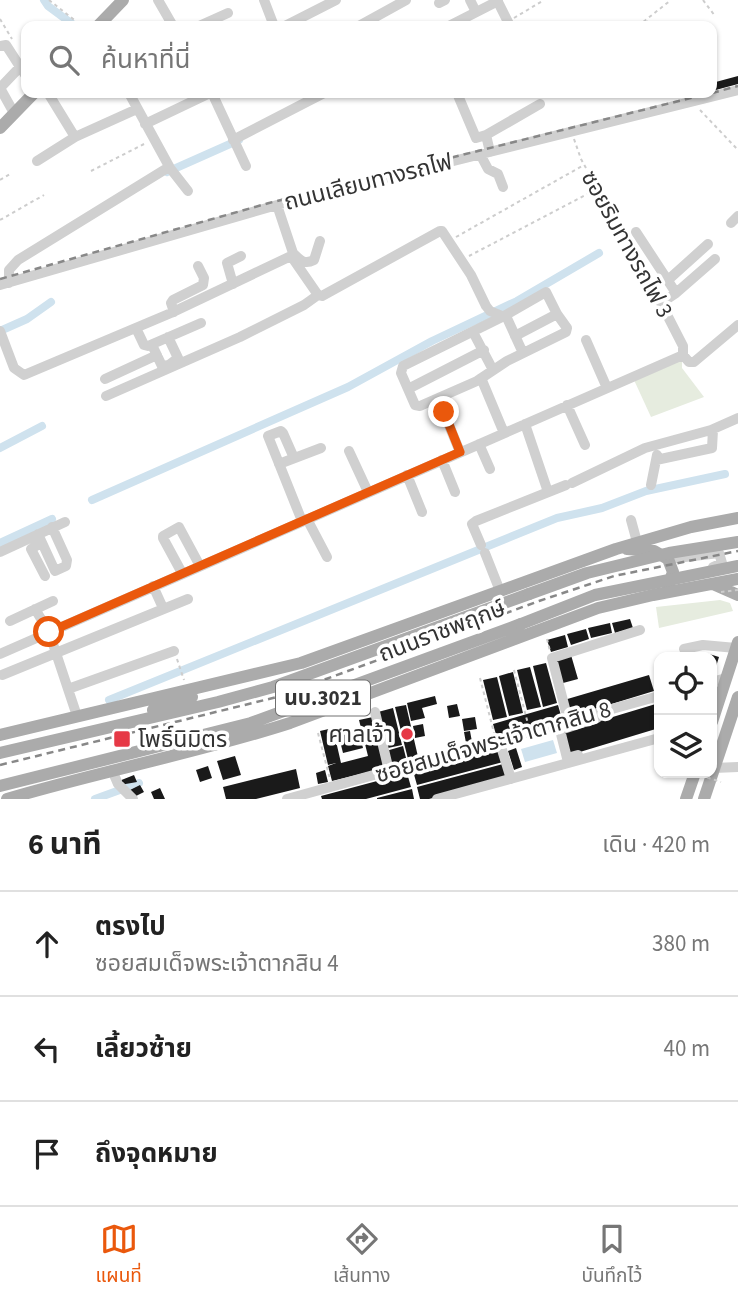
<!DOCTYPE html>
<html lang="th">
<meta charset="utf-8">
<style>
:root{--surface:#fff;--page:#f6f6f6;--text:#222;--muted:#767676;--line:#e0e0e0;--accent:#ea580c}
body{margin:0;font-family:"Source Sans 3","Noto Sans Thai",sans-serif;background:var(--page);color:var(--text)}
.controls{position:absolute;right:21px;bottom:21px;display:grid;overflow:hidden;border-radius:14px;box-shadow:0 2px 5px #0004}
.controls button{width:63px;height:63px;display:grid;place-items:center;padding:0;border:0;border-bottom:2px solid var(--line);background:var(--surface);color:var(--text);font:35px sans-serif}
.stop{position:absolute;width:21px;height:21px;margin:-16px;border:5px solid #ea580c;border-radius:50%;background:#fff}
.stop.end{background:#ea580c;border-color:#fff;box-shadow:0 2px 7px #0008}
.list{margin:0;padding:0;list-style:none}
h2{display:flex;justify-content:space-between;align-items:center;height:91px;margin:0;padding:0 28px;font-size:30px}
h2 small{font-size:23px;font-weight:400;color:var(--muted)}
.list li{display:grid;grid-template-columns:46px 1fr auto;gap:21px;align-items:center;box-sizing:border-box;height:105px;padding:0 28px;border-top:2px solid var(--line)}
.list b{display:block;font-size:26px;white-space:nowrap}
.list p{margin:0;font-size:23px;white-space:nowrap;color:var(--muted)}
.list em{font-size:23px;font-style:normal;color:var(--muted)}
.icon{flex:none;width:38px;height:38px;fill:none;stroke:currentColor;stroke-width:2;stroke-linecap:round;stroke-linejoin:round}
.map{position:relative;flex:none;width:738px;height:799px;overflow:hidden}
.search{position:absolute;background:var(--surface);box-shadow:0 2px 5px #0004;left:21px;right:21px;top:21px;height:77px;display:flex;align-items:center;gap:18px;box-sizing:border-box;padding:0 24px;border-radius:14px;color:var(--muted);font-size:26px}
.sheet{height:406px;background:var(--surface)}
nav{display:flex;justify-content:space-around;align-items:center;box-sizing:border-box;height:98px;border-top:2px solid var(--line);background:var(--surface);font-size:19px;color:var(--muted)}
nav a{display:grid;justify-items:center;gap:4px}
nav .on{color:var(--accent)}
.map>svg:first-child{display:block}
</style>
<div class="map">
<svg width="738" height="799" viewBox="0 0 738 799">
<rect width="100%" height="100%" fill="#fff"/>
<path fill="#e6ecdf" d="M682,358V368L704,397L651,417L634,380Z
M720,600L730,603L733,611L659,628L656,607Z"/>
<path fill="#cfe2ee" d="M553,740L557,753L525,762L521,749Z"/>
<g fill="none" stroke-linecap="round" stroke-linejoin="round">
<path stroke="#cfe2ee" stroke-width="8" d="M44,0L48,6L75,26
M167,172L239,140
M0,331L27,319L51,302
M0,448L42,426
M92,500L348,387L432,341L517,301L599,253
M0,543L52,519
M109,700L557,518L602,508L646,491L725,474
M95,799L139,783"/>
</g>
<path fill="#1a1a1a" d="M738,76V84L712,91V83Z
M630,619L633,628L615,633L612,623Z
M610,623L612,633L591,638L588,628Z
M586,629L589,639L571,645L567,634Z
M565,635L568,647L551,652L547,640Z
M706,653L719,657L714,673H712V657H705Z
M571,655L578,679L563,683L556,659Z
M546,663L557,703L543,707L533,666Z
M530,667L541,707L527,710L517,670Z
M659,669V686H658L654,670Z
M513,672L523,713L509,716L499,676Z
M649,675L654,691L569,717L564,700Z
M497,677L507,717L493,720L483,680Z
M435,696L437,704L422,708L425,718L411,721L407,703Z
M659,703V728L570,755L563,732Z
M457,704L460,716L449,718L447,706Z
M406,705L419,761L409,763L395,707Z
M558,705L562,719L497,738L493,724Z
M393,708L402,745L388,748L378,712Z
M373,717L385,768L332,781L328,766L336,763L328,765L320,731L333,728L341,763L368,756L359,720Z
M475,717L477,729L464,731L462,719Z
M423,724L425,736L415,738L413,726Z
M358,728L363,748L343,753L338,733Z
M470,731L472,742L466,743L464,732Z
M403,746L407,762L390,766L386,751Z
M499,748L503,762L417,785L413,771Z
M516,748L522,767L514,770L508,751Z
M235,756L241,775L223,780L217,761Z
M503,764L507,778L429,799H420L417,787Z
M208,766L212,778L200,782L196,770Z
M296,769L300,788L256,799H226L223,787Z
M325,770L328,782L318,784L316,773Z
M407,773L411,787L366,799H322L321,796Z
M134,775L137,782L120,785L119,781Z
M140,785L144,792L134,797L130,790Z
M160,788L165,799H154L151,792Z
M412,789L414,799H377V798Z"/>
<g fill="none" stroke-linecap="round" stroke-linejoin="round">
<path stroke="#cdcdcd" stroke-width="2" stroke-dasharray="3.5 3.5" stroke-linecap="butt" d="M49,0L82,26
M703,0L715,16
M514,18L544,0
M0,19L12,39
M647,21L651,26
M638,26L671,0
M700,110L738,150
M574,139L581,159L656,295
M91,171L146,143
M0,180L12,173
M0,220L44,195
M456,237L584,165
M469,256L597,189
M547,639L550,651
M177,659L184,680
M514,670L528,724
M480,678L494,733
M318,733L330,779"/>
<path stroke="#d0d0d0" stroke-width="10" d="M158,0L173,26
M264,0L274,26
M470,0L476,12
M497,0L510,26
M439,3L445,0
M199,26L228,13
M285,26L336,0
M359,26L406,0
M449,26L498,1
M0,46L6,45L26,76
M48,93L75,137
M129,93L170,168L188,191
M212,93L246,166
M457,93L476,138L486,135L490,152
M14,113L0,88L20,67
M145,124L210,93
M486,135L540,104
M233,140L324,93
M480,154L488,169L498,174L503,187
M37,161L75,137L137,109
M277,205L293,253
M731,223L738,216
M636,232L676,293
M293,253C300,260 304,265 314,260L320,241
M291,256L318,295
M668,280L708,244
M9,283V270L18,260L169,167
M233,284L227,263L241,256
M0,285L277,205L738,90
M546,292L557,314L567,328L566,332L507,361L477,381L420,406L415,405L401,373L403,366L504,316Z
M174,312L171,303L173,300L203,285L204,278L198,266
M136,328L144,345L148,346L201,323
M0,331L14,368L24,375L171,313L291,256L293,253
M473,332L493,370
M515,336L557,314
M586,340L607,388
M152,345L162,366L169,365L178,358L168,337
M683,355V346L661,303L676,293L715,259
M481,378L504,433
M105,379L157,355
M408,389L484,350
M106,396L240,337L304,305L318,295L322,296L440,231H442L471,275L486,306L490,311L507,318L523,353
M567,405L585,445
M444,413L460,452
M525,424L548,492
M479,444L490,469
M349,451L368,492
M294,458L283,433L281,431L268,436L302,521
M442,460L455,492
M656,460L712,448L713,430
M279,464L321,448
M407,475L422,512
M572,483L645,448L711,430L738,418
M651,485L657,455
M307,519L327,557
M631,520L637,542
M38,534L55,571L66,566L67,560L52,527
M41,543L31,549L45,576
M481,545L472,524L476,521L566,485
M0,552L65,522
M485,553L500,591
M668,559L719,553L722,563L713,567
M182,573L163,538V536L179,527L200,566
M153,586L163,608
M35,609L49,632L77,716
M10,621L53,601
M684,649L703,645L736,648
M0,654L683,355L689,362H694L738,325
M2,675L188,599
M712,682L726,678
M68,689L174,651
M375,712L389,771
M568,720L552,658L640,630
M499,740L511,779
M578,755L567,758L560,730L597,718
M714,768L738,767
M112,770L118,784L133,799
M287,799L659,696
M437,799L659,738"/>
<path stroke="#ababab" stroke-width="12" d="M98,26L123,0
M0,128L34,93
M627,549L654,551L668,559L673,572L668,587
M713,584L738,595
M153,710L192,697
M712,722L738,642
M0,735L301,663L616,549L691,527L738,518
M0,753L218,702L273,687L529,594
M0,786L251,723L521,624
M7,799C101,771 197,753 290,723L598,608L653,595L738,579
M686,799L695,773
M704,799L738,697"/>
<path stroke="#888" stroke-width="2.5" stroke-dasharray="7 5" stroke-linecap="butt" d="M712,93L738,86
M0,279L269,203L711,93
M0,765L277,697L539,601L614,576L738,551"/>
<path stroke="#cdcdcd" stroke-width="2" stroke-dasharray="3.5 3.5" stroke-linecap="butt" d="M721,592L738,590
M694,773L721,782"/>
<path stroke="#ababab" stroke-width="12" d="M529,594L587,573L669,553L738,542
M521,624L595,595L738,566"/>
</g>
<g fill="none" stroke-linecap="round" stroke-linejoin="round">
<path stroke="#ea580c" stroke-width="9" d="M49,632L460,452L444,412"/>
</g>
<g fill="#e63946" stroke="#fff" stroke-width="2.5">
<circle cx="407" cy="734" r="7"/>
<rect x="113" y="730" width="18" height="18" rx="3.5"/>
</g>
<g text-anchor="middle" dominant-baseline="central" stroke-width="7" stroke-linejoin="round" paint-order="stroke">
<rect fill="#fff" stroke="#707070" stroke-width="2" x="276" y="680.5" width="94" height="35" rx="5"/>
<g font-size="21" font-weight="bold" fill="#333">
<text x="323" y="698">นบ.3021</text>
</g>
<g font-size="23" fill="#333" stroke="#fff">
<text transform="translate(368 182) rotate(-14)">ถนนเลียบทางรถไฟ</text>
<text transform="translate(627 244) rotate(61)">ซอยริมทางรถไฟ 3</text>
<text transform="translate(442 631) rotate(-21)">ถนนราชพฤกษ์</text>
<text transform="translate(493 742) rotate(-16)">ซอยสมเด็จพระเจ้าตากสิน 8</text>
</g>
<g font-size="23" fill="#333" stroke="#fff" text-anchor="end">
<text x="393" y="734">ศาลเจ้า</text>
<text x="138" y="739" text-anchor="start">โพธิ์นิมิตร</text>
</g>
</g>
</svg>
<div class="controls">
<button><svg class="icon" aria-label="locate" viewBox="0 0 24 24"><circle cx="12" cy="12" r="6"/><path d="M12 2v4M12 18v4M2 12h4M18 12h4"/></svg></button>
<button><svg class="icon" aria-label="layers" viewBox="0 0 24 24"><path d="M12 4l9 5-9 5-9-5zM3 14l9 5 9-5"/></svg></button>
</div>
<div class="stop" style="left:49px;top:632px"></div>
<div class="stop end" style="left:444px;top:412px"></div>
<div class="search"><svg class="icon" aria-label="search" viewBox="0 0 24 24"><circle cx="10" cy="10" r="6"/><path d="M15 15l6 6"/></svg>ค้นหาที่นี่</div>
</div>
<section class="sheet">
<h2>6 นาที<small>เดิน · 420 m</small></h2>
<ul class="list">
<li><svg class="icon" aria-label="ahead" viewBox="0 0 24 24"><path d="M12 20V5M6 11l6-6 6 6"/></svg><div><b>ตรงไป</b><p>ซอยสมเด็จพระเจ้าตากสิน 4</p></div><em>380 m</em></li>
<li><svg class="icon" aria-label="left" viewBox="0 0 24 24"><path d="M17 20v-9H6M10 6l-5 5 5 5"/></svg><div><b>เลี้ยวซ้าย</b></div><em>40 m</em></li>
<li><svg class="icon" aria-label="arrive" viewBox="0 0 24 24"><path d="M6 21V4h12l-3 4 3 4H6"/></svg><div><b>ถึงจุดหมาย</b></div></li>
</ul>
</section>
<nav>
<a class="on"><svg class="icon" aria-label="map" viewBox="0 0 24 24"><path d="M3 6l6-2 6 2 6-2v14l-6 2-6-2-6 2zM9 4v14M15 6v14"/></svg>แผนที่</a>
<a><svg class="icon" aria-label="directions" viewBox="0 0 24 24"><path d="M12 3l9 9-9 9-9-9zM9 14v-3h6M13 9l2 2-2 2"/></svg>เส้นทาง</a>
<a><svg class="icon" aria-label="saved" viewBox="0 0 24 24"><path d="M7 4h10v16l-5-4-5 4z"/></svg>บันทึกไว้</a>
</nav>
